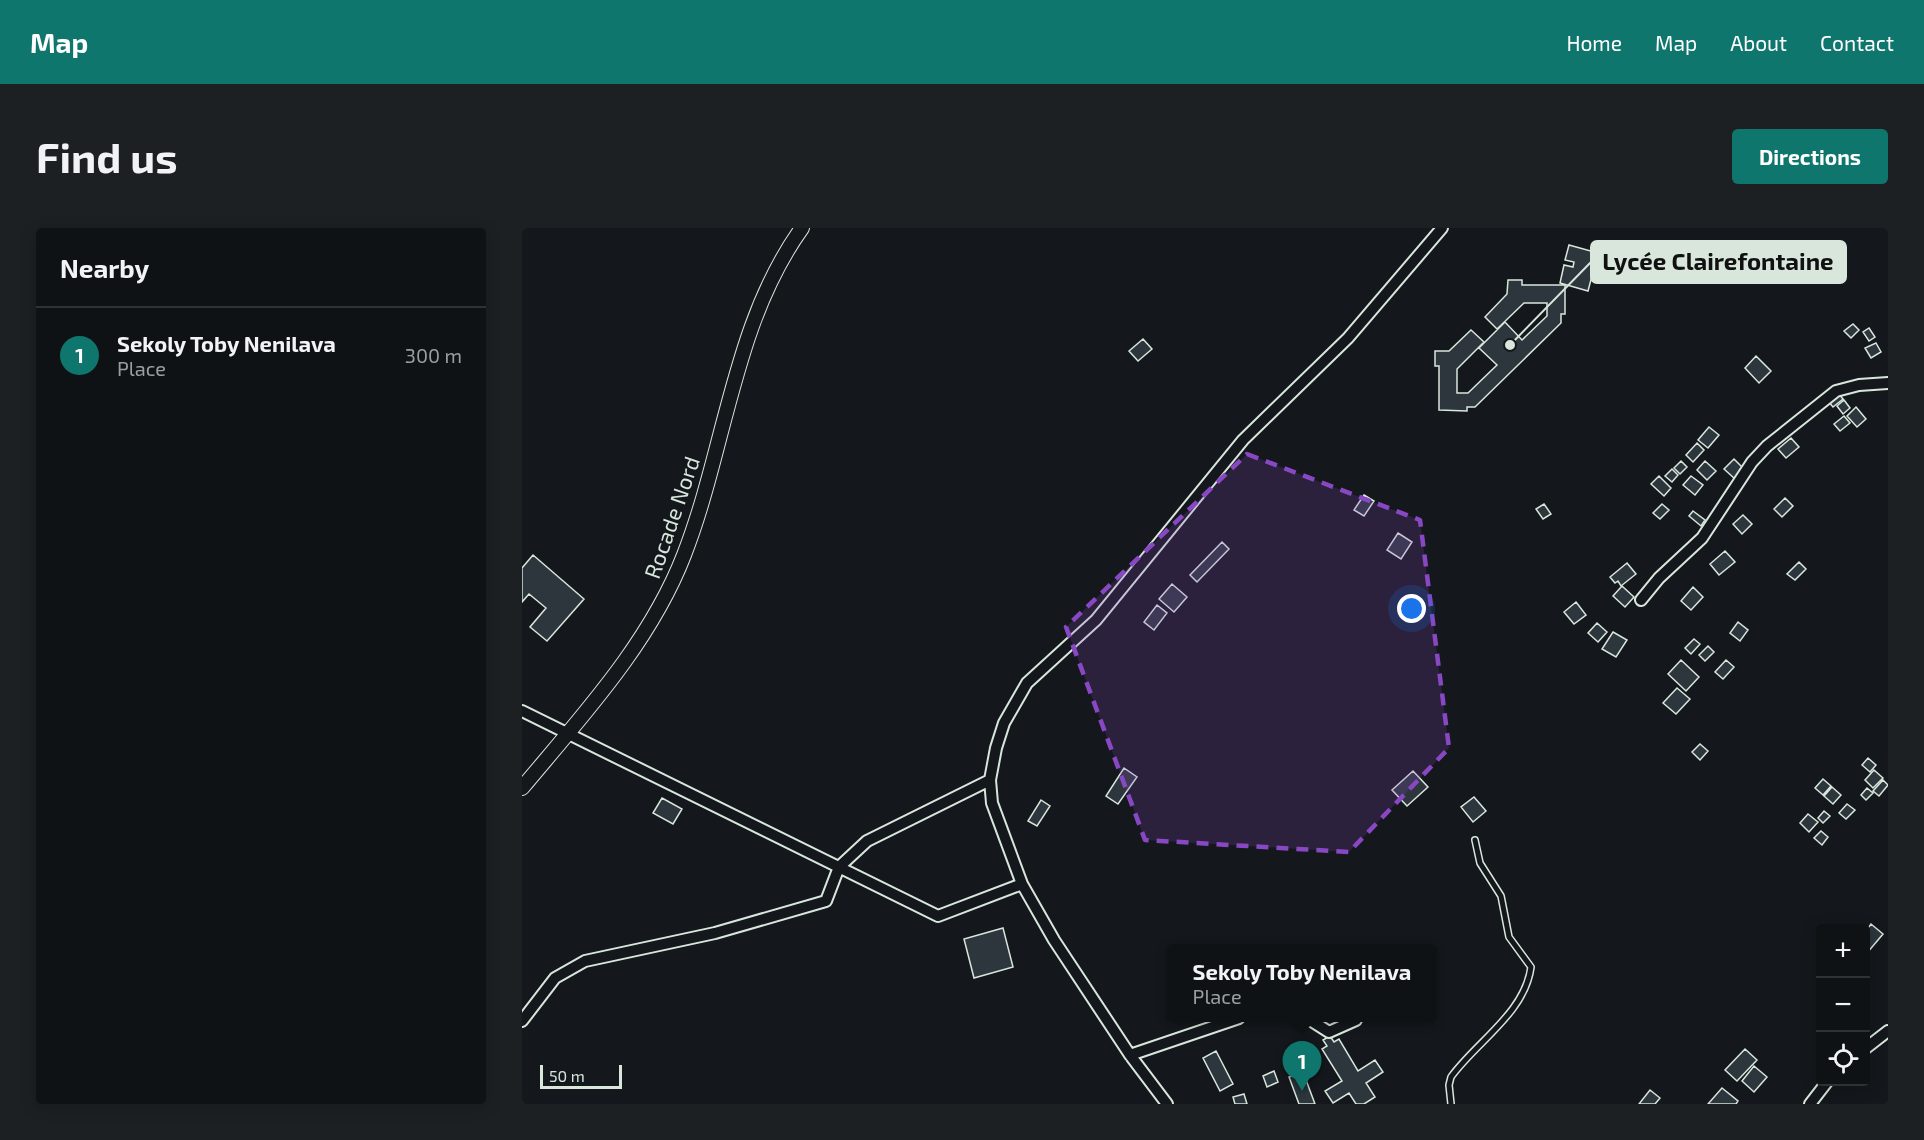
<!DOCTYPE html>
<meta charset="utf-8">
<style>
:root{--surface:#0f1215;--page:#1d2022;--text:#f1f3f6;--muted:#9b9ea0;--line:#2f3234;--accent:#0f766e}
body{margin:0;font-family:"Exo 2",sans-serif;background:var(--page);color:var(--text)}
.controls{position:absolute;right:18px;bottom:18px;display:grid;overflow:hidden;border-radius:6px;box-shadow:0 3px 15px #0003}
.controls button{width:54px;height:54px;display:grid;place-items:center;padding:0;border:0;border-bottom:2px solid var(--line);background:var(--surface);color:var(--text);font:30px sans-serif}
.scale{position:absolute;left:18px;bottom:15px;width:82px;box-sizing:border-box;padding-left:6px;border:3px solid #d8e6dc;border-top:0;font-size:16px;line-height:21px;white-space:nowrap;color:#d8e6dc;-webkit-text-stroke:4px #14181c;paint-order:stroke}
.you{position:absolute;left:890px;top:381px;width:21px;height:21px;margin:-15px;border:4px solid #fff;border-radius:50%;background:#1a73e8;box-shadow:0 0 0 9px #1a73e833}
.badge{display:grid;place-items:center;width:39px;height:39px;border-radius:50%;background:var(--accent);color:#fff;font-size:20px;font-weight:700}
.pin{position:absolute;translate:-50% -50px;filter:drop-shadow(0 2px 3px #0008)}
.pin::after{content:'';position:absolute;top:32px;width:21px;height:18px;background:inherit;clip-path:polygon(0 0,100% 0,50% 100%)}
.popup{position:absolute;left:645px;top:716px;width:270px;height:78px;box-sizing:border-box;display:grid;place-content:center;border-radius:6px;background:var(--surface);filter:drop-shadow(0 2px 4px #0005);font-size:20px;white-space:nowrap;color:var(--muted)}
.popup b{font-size:22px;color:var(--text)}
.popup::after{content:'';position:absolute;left:50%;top:100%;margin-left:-12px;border:12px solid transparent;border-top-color:var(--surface)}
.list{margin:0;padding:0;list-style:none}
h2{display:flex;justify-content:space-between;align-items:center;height:78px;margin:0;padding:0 24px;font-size:26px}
h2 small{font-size:20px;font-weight:400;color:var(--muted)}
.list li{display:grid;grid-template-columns:39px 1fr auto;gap:18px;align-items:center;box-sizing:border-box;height:96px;padding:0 24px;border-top:2px solid var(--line)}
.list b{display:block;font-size:22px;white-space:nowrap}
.list p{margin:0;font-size:20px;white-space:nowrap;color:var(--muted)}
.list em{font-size:20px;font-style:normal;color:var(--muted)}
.icon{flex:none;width:33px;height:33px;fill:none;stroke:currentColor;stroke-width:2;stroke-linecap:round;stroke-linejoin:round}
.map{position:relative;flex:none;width:1366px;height:876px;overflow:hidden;border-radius:6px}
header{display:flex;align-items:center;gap:36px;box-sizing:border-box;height:84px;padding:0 30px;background:var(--accent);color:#fff}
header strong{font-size:28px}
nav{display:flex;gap:33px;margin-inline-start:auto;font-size:21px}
.intro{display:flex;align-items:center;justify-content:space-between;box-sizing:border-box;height:144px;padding:0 36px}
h1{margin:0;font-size:42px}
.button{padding:15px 27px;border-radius:6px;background:var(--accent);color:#fff;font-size:21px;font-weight:700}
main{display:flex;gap:36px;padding:0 36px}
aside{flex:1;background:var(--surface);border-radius:6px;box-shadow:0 3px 15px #0003}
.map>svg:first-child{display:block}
</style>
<header>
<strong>Map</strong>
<nav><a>Home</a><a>Map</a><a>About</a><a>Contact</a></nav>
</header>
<div class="intro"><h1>Find us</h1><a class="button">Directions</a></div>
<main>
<aside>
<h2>Nearby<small></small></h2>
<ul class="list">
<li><span class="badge">1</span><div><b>Sekoly Toby Nenilava</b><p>Place</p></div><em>300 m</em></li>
</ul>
</aside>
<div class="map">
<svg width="1366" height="876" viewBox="0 0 1366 876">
<rect width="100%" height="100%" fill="#14181c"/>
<path fill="#2c363c" stroke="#d8e6dc" stroke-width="1.5" d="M1047,17L1076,25L1066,63L1038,55L1042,37L1051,39L1052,34L1043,32Z
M986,52H1000V57H1043V86H1039V95L953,179H945V183L917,182V138H913V123H927L949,102L962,114L935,141V165H946L975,137L957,120L983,94L1000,112L1025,88V75H1002L975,101L963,89L985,66Z
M1331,96L1337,102L1329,110L1322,103Z
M1347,100L1353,109L1347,113L1341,104Z
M621,111L630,121L616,133L607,123Z
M1354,115L1359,124L1349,130L1343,120Z
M1234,128L1249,143L1237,155L1223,140Z
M1316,165L1321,171L1311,179L1306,173Z
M1322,172L1328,180L1321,186L1315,178Z
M1334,179L1344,191L1335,199L1325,188Z
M1322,188L1328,195L1318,203L1312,196Z
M1187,199L1197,207L1186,220L1176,212Z
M1269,210L1277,219L1264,230L1256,221Z
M1175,215L1182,222L1171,234L1164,227Z
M1212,231L1222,241L1213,251L1202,241Z
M1159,233L1165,239L1158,246L1152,240Z
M1183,233L1194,243L1185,252L1175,242Z
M1150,241L1156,247L1150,254L1143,248Z
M1137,248L1149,260L1142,268L1129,256Z
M1169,248L1181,257L1173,267L1161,257Z
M842,267L852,273L842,288L832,282Z
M1263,270L1271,278L1260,289L1252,281Z
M1022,276L1029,286L1021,291L1014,281Z
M1140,276L1147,282L1138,291L1131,285Z
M1171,283L1183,292L1179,298L1167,288Z
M1221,287L1230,296L1220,306L1211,296Z
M876,305L890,314L879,331L865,322Z
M700,314L707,321L675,354L668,347Z
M1203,323L1213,334L1197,347L1188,336Z
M11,327L62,371L25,413L8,399L24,380L7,366L0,374V340Z
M1277,334L1284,341L1273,352L1265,346Z
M1105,335L1114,346L1099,358L1096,353L1093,355L1088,349Z
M650,356L665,369L652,384L637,371Z
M1100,358L1112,369L1103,379L1091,368Z
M1171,359L1181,369L1169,382L1159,373Z
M1054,374L1064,387L1052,396L1042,384Z
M635,377L645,385L632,402L622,394Z
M1216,394L1226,402L1218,413L1208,405Z
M1075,395L1085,404L1076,414L1066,405Z
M1091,404L1105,412L1094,429L1080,421Z
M1172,411L1178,416L1169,426L1163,420Z
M1186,418L1192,424L1183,433L1177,427Z
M1159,432L1177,449L1164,463L1146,446Z
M1204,432L1212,439L1201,451L1193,444Z
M1155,460L1168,471L1154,486L1141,475Z
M1178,516L1186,523L1178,532L1170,524Z
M1346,530L1354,537L1348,544L1340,537Z
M602,540L615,549L596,576L584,568Z
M1352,542L1361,550L1351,560L1343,552Z
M891,543L906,559L885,578L870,562Z
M1301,551L1309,558L1301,567L1293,560Z
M1361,552L1366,557L1357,568L1351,563Z
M1310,559L1319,567L1311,576L1302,568Z
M1345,560L1351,565L1344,572L1339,567Z
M952,569L964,583L951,594L939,579Z
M140,570L160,581L151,596L131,585Z
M519,572L528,578L515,598L506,593Z
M1325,576L1333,582L1324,591L1317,585Z
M1302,583L1308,588L1301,595L1296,590Z
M1286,586L1296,594L1287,604L1278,595Z
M1299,603L1306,609L1300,617L1292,610Z
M1349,696L1361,706L1345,725L1344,703Z
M481,700L491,739L452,750L442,711Z
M808,808L812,814L817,811L836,843L853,832L861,844L844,855L853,869L842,876H834L827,865L811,875L803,863L820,853L800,821L805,818L801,812Z
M1223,821L1235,832L1215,853L1203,842Z
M694,823L711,856L698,863L681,830Z
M1232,838L1245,849L1232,864L1220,853Z
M752,843L756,854L745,859L741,848Z
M781,844L793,876H777L767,849Z
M1200,860L1216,873L1214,876H1186Z
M1128,862L1138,870L1133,876H1117Z
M722,866L725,876H713L711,869Z"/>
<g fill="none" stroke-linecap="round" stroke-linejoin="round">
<defs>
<path id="service" d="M929,876L927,857L929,849C954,814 1003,785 1009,739L987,709L979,668L958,635L953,612"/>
<path id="minor" d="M1119,372L1137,350L1180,310L1230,234L1245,218L1314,163L1337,157L1366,155
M0,483L416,688L500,656
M785,790L807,804L834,792
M0,793L33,750L63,733L193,705L304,673L317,639L345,613L468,552
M1344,820L1366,803
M608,827L717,790
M645,876L608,827L532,712L500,656L470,575L468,552L474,520L482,495L505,455L574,392L721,212L826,110L920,0
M1288,876L1305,854"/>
<path id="secondary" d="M0,560C60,488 128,415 162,327C204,219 211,96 280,0"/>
</defs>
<use href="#service" stroke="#d8e6dc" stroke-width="8"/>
<use href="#minor" stroke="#d8e6dc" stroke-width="14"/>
<use href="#secondary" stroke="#d8e6dc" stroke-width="16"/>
<use href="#service" stroke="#14181c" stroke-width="5"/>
<use href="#minor" stroke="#14181c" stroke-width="10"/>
<use href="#secondary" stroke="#14181c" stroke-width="14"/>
</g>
<path fill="#8948c3" fill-opacity="0.2" stroke="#8948c3" stroke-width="4.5" stroke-dasharray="12 8" stroke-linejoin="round" d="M725,226L898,292L927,520L827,624L623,612L544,399Z"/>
<g text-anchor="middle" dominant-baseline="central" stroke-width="4.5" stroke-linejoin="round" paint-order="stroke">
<g font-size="22" fill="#d8e6dc" stroke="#14181c">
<text transform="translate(149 289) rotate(-71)">Rocade Nord</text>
</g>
</g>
<path fill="none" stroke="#d8e6dc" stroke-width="2" d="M988 117L1069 34"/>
<circle fill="#d8e6dc" stroke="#14181c" stroke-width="2" cx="988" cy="117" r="6"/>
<rect fill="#d8e6dc" stroke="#d8e6dc" stroke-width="2" x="1069" y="13" width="255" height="42" rx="6"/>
<g font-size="24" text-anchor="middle" font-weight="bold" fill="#111">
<text x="1196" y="42">Lycée Clairefontaine</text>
</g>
</svg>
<div class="controls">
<button>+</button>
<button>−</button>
<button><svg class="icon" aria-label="locate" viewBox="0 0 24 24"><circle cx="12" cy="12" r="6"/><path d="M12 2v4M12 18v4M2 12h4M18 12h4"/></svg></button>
</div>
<div class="scale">50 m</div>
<div class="you"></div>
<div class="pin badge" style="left:780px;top:863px">1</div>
<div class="popup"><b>Sekoly Toby Nenilava</b>Place</div>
</div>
</main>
